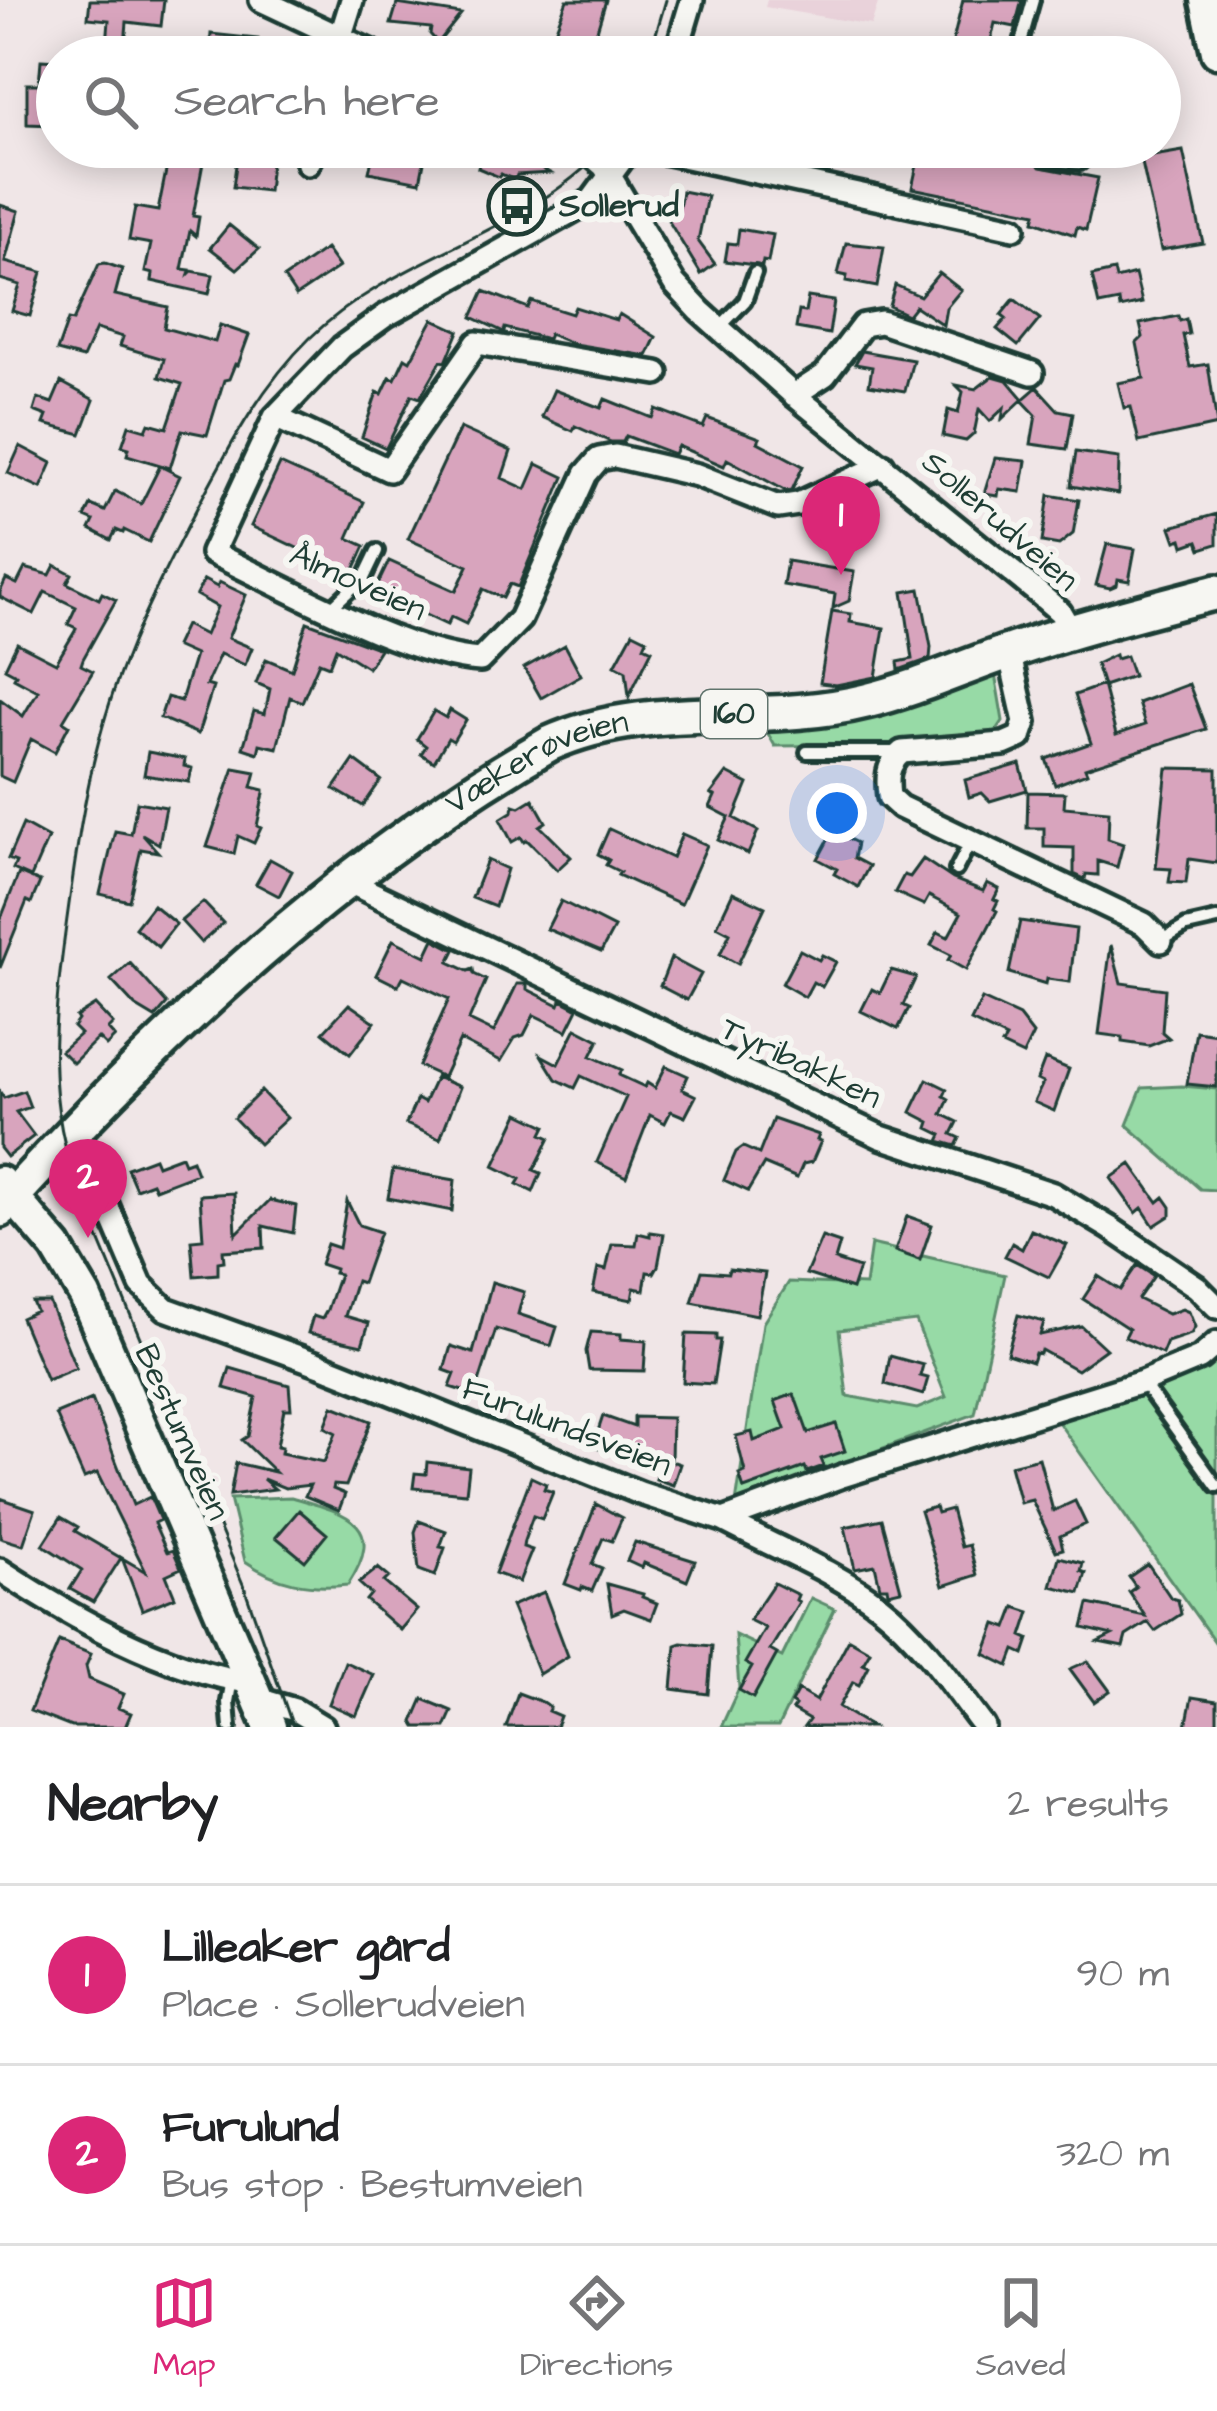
<!DOCTYPE html>
<meta charset="utf-8">
<style>
:root{--surface:#fff;--page:#f6f6f6;--text:#202124;--muted:#757577;--line:#e0e0e0;--accent:#db2777}
body{margin:0;font-family:"Architects Daughter",sans-serif;background:var(--page);color:var(--text)}
.you{position:absolute;left:837px;top:813px;width:42px;height:42px;margin:-30px;border:9px solid #fff;border-radius:50%;background:#1a73e8;box-shadow:0 0 0 18px #1a73e833}
.badge{display:grid;place-items:center;width:78px;height:78px;border-radius:50%;background:var(--accent);color:#fff;font-size:39px;font-weight:700}
.pin{position:absolute;translate:-50% -99px;filter:drop-shadow(0 3px 6px #0008)}
.pin::after{content:'';position:absolute;top:63px;width:42px;height:36px;background:inherit;clip-path:polygon(0 0,100% 0,50% 100%)}
.list{margin:0;padding:0;list-style:none}
h2{display:flex;justify-content:space-between;align-items:center;height:156px;margin:0;padding:0 48px;font-size:51px}
h2 small{font-size:39px;font-weight:400;color:var(--muted)}
.list li{display:grid;grid-template-columns:78px 1fr auto;gap:36px;align-items:center;box-sizing:border-box;height:180px;padding:0 48px;border-top:3px solid var(--line)}
.list b{display:block;font-size:45px;white-space:nowrap}
.list p{margin:0;font-size:39px;white-space:nowrap;color:var(--muted)}
.list em{font-size:39px;font-style:normal;color:var(--muted)}
.icon{flex:none;width:66px;height:66px;fill:none;stroke:currentColor;stroke-width:2;stroke-linecap:round;stroke-linejoin:round}
.map{position:relative;flex:none;width:1217px;height:1727px;overflow:hidden}
.search{position:absolute;background:var(--surface);box-shadow:0 6px 30px #0003;left:36px;right:36px;top:36px;height:132px;display:flex;align-items:center;gap:30px;box-sizing:border-box;padding:0 42px;border-radius:66px;color:var(--muted);font-size:45px}
.sheet{height:516px;background:var(--surface)}
nav{display:flex;justify-content:space-around;align-items:center;box-sizing:border-box;height:168px;border-top:3px solid var(--line);background:var(--surface);font-size:33px;color:var(--muted)}
nav a{display:grid;justify-items:center;gap:6px}
nav .on{color:var(--accent)}
.map>svg:first-child{display:block}
</style>
<div class="map">
<svg width="1217" height="1727" viewBox="0 0 1217 1727">
<rect width="100%" height="100%" fill="#f0e6e7"/>
<filter id="ink" filterUnits="userSpaceOnUse"><feTurbulence type="fractalNoise" baseFrequency=".00833" numOctaves="2"/><feDisplacementMap in="SourceGraphic" scale="24" xChannelSelector="R" yChannelSelector="G"/><feConvolveMatrix kernelMatrix="1 2 1 2 8 2 1 2 1" color-interpolation-filters="sRGB"/></filter>
<g filter="url(#ink)">
<path fill="#e9d2da" d="M767,0H879L871,25L765,7Z"/>
<path fill="#97daa6" stroke="#5b8c6d" stroke-width="3" fill-rule="evenodd" d="M995,674L1003,721L995,733L892,745L775,746L762,723L846,722Z
M1182,1086L1217,1089V1190L1200,1189L1127,1125L1142,1088Z
M871,1244L1005,1275L975,1414L736,1503L763,1323L789,1282L865,1285ZM916,1321L946,1397L917,1409L847,1396L839,1330Z
M1217,1348V1645L1051,1412Z
M291,1497C345,1513 389,1522 348,1585C308,1589 278,1584 245,1561L230,1499Z
M811,1598L835,1609L778,1727H721L739,1688L735,1635L782,1657Z"/>
<path fill="#d8a4bd" stroke="#1f3d34" stroke-width="3" d="M90,0H164L161,26L127,22L124,57H106L109,20L88,18Z
M567,0H606L589,57H545Z
M963,0H1022L1015,27L995,23L987,57H949Z
M397,4L461,14L438,43L430,34L431,28L391,24Z
M211,34L258,39L256,57H209Z
M41,60L57,61L53,125L27,124V84H39Z
M375,147L401,152L402,147H427L420,182L369,172Z
M456,147H501L550,173L517,175L515,180L501,174L499,177L478,168L480,158Z
M921,147H970L1014,158L1017,147H1027L1041,150L1035,159L1040,167L1098,178L1086,230L1077,227L1075,235L1034,221L1036,213L912,188Z
M1183,151L1203,243L1161,250L1141,158Z
M169,156L203,163L193,216L199,217L196,236L190,231L182,269L190,270L189,274L192,271L213,275L209,294L152,281L153,274L145,272L151,244L129,240L135,207L158,211Z
M237,158L271,162L268,191L233,187Z
M682,191L707,196L698,241L715,264L701,274L668,220L671,205L679,207Z
M0,205L19,211L5,262L42,272L30,316L12,311L20,285L0,279Z
M229,225L259,249L237,269L210,248Z
M739,229L773,235L768,262L763,261L762,266L725,261L728,243L737,244Z
M846,243L884,247L877,287L846,281L847,276L838,274Z
M326,249L339,267L296,296L284,278Z
M105,263L122,269L115,295L168,307L164,328L215,342L220,325L249,335L238,365L235,364L229,379L224,380L207,435L182,430L170,468L127,455L129,448L122,446L129,425L146,430L149,423L167,428L182,384L159,377L164,359L120,346L123,337L96,329L83,358L57,351L68,320L73,321L99,264Z
M1114,271L1116,279L1135,274L1142,303L1120,308L1119,301L1099,305L1092,276Z
M939,273L961,290L946,308L943,325L915,306L908,315L889,306L895,285L920,296Z
M484,291L528,308L531,301L572,314L575,307L616,320L619,314L656,337L647,356L574,344L549,334L547,339L505,328L504,332L472,317Z
M808,297L834,301L829,334L796,328L799,311L805,312Z
M1014,299L1040,319L1018,346L997,329L1006,319L1001,315Z
M1178,316L1180,321L1186,319L1189,334L1183,335L1190,367L1208,364L1217,425L1139,442L1131,407L1124,408L1118,383L1144,378L1137,343L1143,337L1140,324Z
M433,319L459,331L446,362L441,361L420,398L412,395L386,448L362,437L377,392L382,394L390,377L395,379L405,358L410,361Z
M862,351L913,360L905,391L869,385L872,367L855,364Z
M993,376L1007,380L1023,399L1002,419L1004,408L990,421L979,409L974,434L966,441L943,436L948,410L958,413L963,392L956,385L976,389Z
M61,382L94,400L81,434L44,424L47,416L34,411L38,398L52,403Z
M1037,387L1058,410L1073,413L1067,449L1031,444L1036,415L1022,400Z
M554,390L601,408L605,399L652,418L656,409L703,427L707,418L760,438L758,442L803,466L792,490L786,491L727,459L724,466L678,446L674,454L626,436L623,442H611L575,426L573,431L542,417Z
M460,428L511,451L502,478L526,489L537,464L564,477L518,587L510,584L503,598L483,589L466,624L451,617L447,625L389,598L392,592L377,586L389,561L456,591L468,566L408,539Z
M20,446L52,463L41,488L8,473Z
M1076,452L1119,458L1118,494L1071,486Z
M995,458L1026,461L1021,492L999,489L998,496L984,494Z
M280,464L364,502L348,538L365,546L352,574L251,526Z
M160,466L180,476L149,542L124,530L123,533L116,530L111,540L90,529L94,521L85,517L91,505L105,511L115,491L141,504Z
M1049,495L1079,500L1073,534L1059,545L1042,542Z
M1217,514V544L1201,549L1198,541L1184,546L1182,539L1176,541L1171,527Z
M1107,544L1135,549L1129,581L1118,579L1117,585L1110,588L1096,585Z
M787,561L854,572L849,601L833,608L835,594L783,585Z
M55,565L72,574L67,583L99,599L102,593L116,600L83,659L81,665L93,671L63,721L69,725L55,752L31,739L13,782L0,776V699L23,716L38,691L14,678L16,674L5,668L17,643L56,663L75,631L76,628L68,624L76,607L45,592L34,614L0,597V592L6,579L17,584L25,568L50,575Z
M204,580L217,587L219,582L246,595L228,638L252,648L245,665L220,654L206,685L213,687L198,734L160,718L167,697L181,701L195,655L175,646L185,625L205,635L217,607L196,595Z
M920,589L931,647L930,659L899,670L898,662L913,659L903,592Z
M832,611L851,614L850,622L884,628L876,677L836,685L820,683Z
M307,622L380,649L368,668L336,648L329,666L319,662L302,702L290,697L277,748L260,744L258,753L243,748L254,711L265,714L270,689L256,683L266,659L292,670Z
M633,632L647,639L644,646L652,650L629,696L626,671L615,665Z
M565,645L581,675L541,698L524,668Z
M1115,655L1116,659L1126,656L1133,676L1103,686L1096,664Z
M1189,684L1206,729L1085,768L1087,773L1055,785L1046,759L1091,743L1075,695L1103,685L1116,735L1145,725L1138,703Z
M450,710L466,720L453,741L448,738L434,762L421,754L426,746L417,739L434,711L446,718Z
M148,752L185,759L184,766L192,768L189,782L144,775Z
M354,760L381,780L363,806L334,789Z
M1020,764L1027,790L990,801L982,793L969,797L965,780Z
M234,768L256,772L252,787L264,790V793L257,826L261,828L254,843L238,836L234,854L207,847Z
M1167,768L1217,769V863L1189,859L1186,883L1169,882L1171,869L1156,868Z
M727,773L748,784L734,818L758,831L748,854L718,840L729,817L710,807L715,796L711,794Z
M1028,792L1065,793L1064,807L1109,811L1108,839L1123,844L1117,867L1098,861V875L1086,874L1085,879L1074,874V848L1044,847V828H1027Z
M533,799L546,822L540,826L571,857L557,870L527,840L524,842L521,837L512,842L500,819L513,811L514,805L520,807Z
M137,802L166,807L159,844L142,834L158,852L141,849L129,901L100,894L115,831L131,834Z
M23,824L48,838L31,877L13,869L16,862L8,859Z
M609,829L672,858L682,834L707,845L681,904L618,875L620,872L606,865L609,860L598,854Z
M833,831L857,843L854,858L869,866L858,887L834,874L837,869L818,859Z
M270,859L292,871L279,896L256,884Z
M923,859L953,879L983,891L987,883L999,889L994,899L998,901L994,909L997,911L966,970L948,960L951,955L931,945L938,932L948,937L961,913L929,896L924,905L895,892L904,875L910,877Z
M487,860L507,869L495,907L472,898Z
M19,873L40,882L31,903L27,901L0,968V921Z
M733,892L765,907L738,964L720,954L730,933L717,926Z
M561,901L614,928L601,952L547,929Z
M203,902L223,923L201,943L181,921Z
M153,905L176,924L158,947L135,928Z
M1020,921L1076,929L1070,982L1047,979L1046,984L1009,973Z
M434,939L455,950L449,962L468,971L473,969L474,974L486,980L469,1020L494,1032L517,984H527V989L559,1005L561,1000L578,1009L567,1031L534,1015L524,1035L515,1038L501,1061L460,1040L443,1077L419,1066L449,999L403,977L398,986L376,975L393,940L426,956Z
M1111,945L1121,983L1165,989L1162,1032L1169,1038L1149,1046L1122,1042V1037L1099,1034Z
M800,950L819,960L822,955L836,962L822,987L813,982L805,997L782,984Z
M671,958L701,974L687,1000L660,986Z
M130,963L167,1004L155,1018L135,1006L111,980Z
M891,970L916,977L903,1005L909,1008L898,1029L861,1011L872,989L880,993Z
M982,999L1019,1016L1033,1034L1023,1055L1002,1045L1006,1038L971,1021Z
M349,1004L375,1022L350,1054L323,1032Z
M95,1005L113,1024L108,1029L115,1037L106,1046L98,1038L73,1063L61,1051L80,1034L73,1027L78,1020L76,1017Z
M576,1028L599,1040L591,1056L622,1070L619,1075L645,1087L647,1083L655,1088L666,1066L688,1076L682,1089L696,1096L685,1117L671,1111L665,1123L650,1115L626,1177L597,1162L626,1097L581,1076L575,1088L556,1079L541,1055L558,1064Z
M1196,1031L1217,1034V1087L1187,1084Z
M1045,1059L1069,1069L1054,1111L1034,1102L1043,1083L1037,1080Z
M436,1077L460,1087L440,1139L406,1124L417,1099L424,1103Z
M927,1079L947,1089L944,1096L949,1099L942,1114L958,1122L952,1134L960,1138L956,1146L939,1141L942,1135L928,1128L930,1122L911,1112Z
M24,1091L30,1107L16,1112L34,1136L7,1157L0,1148V1092L4,1098Z
M261,1091L287,1118L259,1144L234,1118Z
M519,1113L546,1126L542,1134L550,1138L534,1170L541,1173L533,1192L517,1184L520,1179L494,1166Z
M773,1119L819,1135L817,1140L821,1141L812,1162L803,1164L797,1178L764,1164L748,1191L724,1180L736,1152L743,1147L759,1154Z
M181,1156L184,1163L192,1160L197,1173L155,1189L152,1183L136,1189L127,1168L154,1158L157,1165Z
M1131,1164L1158,1202L1164,1197L1171,1207V1215L1154,1226L1142,1208L1136,1213L1111,1178Z
M393,1169L455,1180L452,1211L388,1198Z
M234,1193L236,1234L270,1200L296,1206L293,1233L263,1226L264,1248L223,1251L224,1261L218,1262V1274L194,1276L191,1240L203,1239L200,1195Z
M347,1201L359,1225L380,1232L362,1283L356,1281L345,1316L369,1323L362,1345L308,1333L313,1316L322,1319L327,1310L339,1274L334,1273L335,1269L320,1264L327,1244L339,1248Z
M907,1216L932,1225L920,1260L895,1251Z
M1031,1230L1067,1245L1049,1277L1005,1256L1012,1243L1022,1249Z
M650,1232L664,1234L658,1266L654,1273L647,1272L644,1290L634,1288L632,1300L593,1292L598,1268L606,1270L612,1244L636,1245L638,1233L650,1236Z
M822,1237L840,1243L835,1260L859,1268L852,1289L806,1274Z
M1137,1265L1154,1276L1138,1299L1168,1314L1182,1309L1189,1312L1195,1327L1191,1334L1167,1342L1162,1354L1125,1337L1129,1329L1083,1299L1098,1276L1120,1290Z
M729,1269L765,1273L757,1315L692,1302L702,1271L728,1273Z
M492,1282L524,1292L518,1314L557,1327L551,1346L496,1329L475,1395L450,1387L455,1374L444,1370L451,1346L473,1353Z
M32,1302H49L76,1368L47,1380L21,1318L36,1311Z
M1018,1315L1044,1322L1040,1335L1081,1326L1106,1349L1077,1370L1041,1350L1040,1354L1035,1353L1032,1362L1007,1354Z
M591,1332L621,1334V1339L646,1341L644,1371L589,1370L586,1351Z
M686,1334L716,1335V1340H720L713,1384L683,1382Z
M890,1356L923,1365L920,1376L928,1378L923,1395L885,1384Z
M230,1368L289,1385L291,1409H284L277,1446L282,1447L281,1453L324,1462L336,1433L325,1427L333,1406L371,1421L346,1486L334,1485L333,1489L345,1494L339,1510L305,1496L310,1485L285,1488L263,1479L275,1489L230,1495L236,1463L275,1472L242,1440L248,1436L256,1397L224,1388Z
M794,1394L808,1433L836,1424L845,1451L821,1459L824,1466L807,1472L805,1467L744,1489L739,1474L745,1472L736,1436L752,1432L754,1441L785,1429L775,1401Z
M92,1399L133,1505L150,1497L160,1520L154,1523L167,1552L173,1550L181,1568L166,1575L175,1597L142,1610L122,1558L146,1572L97,1473L84,1478L56,1414Z
M603,1416L634,1427V1417L672,1418L671,1461L680,1464L673,1485L656,1479L660,1468L593,1446Z
M1039,1458L1053,1511L1075,1501L1086,1524L1060,1536L1063,1549L1056,1551L1032,1500L1020,1503L1010,1465Z
M427,1462L469,1467L466,1493L413,1488L415,1473L426,1474Z
M531,1477L546,1484L544,1489L553,1492L542,1519L533,1516L524,1541L523,1547L532,1550L519,1582L495,1573Z
M0,1498L35,1510L23,1545L0,1538Z
M596,1504L622,1518L612,1541L603,1538L592,1564L602,1568L592,1591L582,1587L581,1590L565,1584Z
M935,1507L937,1513L951,1509L961,1547L969,1545L977,1575L943,1586L920,1511Z
M299,1510L327,1534L305,1561L276,1537Z
M61,1517L78,1527L75,1531L121,1558L93,1602L70,1589L82,1570L43,1545Z
M882,1519L901,1590L888,1593L887,1587H880L875,1565L855,1569L845,1527Z
M419,1521L446,1531L440,1547L445,1548L435,1576L419,1570L415,1532Z
M635,1542L695,1561L687,1581L644,1563L642,1568L627,1561Z
M1059,1557L1083,1563L1081,1571L1086,1573L1080,1593L1051,1586Z
M1148,1564L1171,1598L1178,1600L1181,1614L1155,1631L1148,1622L1126,1636L1123,1647L1098,1642L1112,1635L1083,1628L1089,1604L1145,1616L1129,1592L1136,1587L1129,1577Z
M378,1568L389,1577L384,1582L417,1610L400,1630L366,1600L371,1594L359,1583Z
M774,1583L798,1595L796,1600L799,1602L770,1650L777,1654L753,1698L739,1690L752,1667L745,1663L765,1628L749,1620Z
M607,1584L643,1594L642,1597L657,1603L651,1619L624,1609L612,1614Z
M544,1592L568,1656L539,1674L511,1606Z
M1015,1607L1030,1612L1022,1636L1029,1639L1024,1654L1015,1650L1009,1666L985,1654L996,1624L1007,1628Z
M849,1639L870,1651L863,1663L869,1666L859,1685L853,1682L839,1707L872,1727H804L809,1720L792,1710L795,1706L791,1703L798,1690L816,1701Z
M59,1641L91,1654L86,1666L89,1679L124,1694L118,1708L131,1713L125,1727H71L30,1711Z
M682,1643L712,1646L708,1694L672,1689L676,1645Z
M1088,1661L1110,1691L1094,1702L1070,1669Z
M345,1662L374,1675L356,1716L329,1704Z
M518,1693L545,1703L550,1707L548,1711L560,1716L556,1727H506Z
M1192,1697L1217,1701V1725L1186,1727Z
M423,1699L452,1711L445,1727H416L413,1722Z"/>
<g fill="none" stroke-linecap="round" stroke-linejoin="round">
<defs>
<path id="lane" d="M1020,46L1033,0
M1045,159L1080,163L1099,147
M719,328L745,301L755,273
M331,608L365,576L377,551
M807,752H900
M956,870L971,841
M1161,941L1186,926L1217,919
M1142,1382L1217,1486
M230,1727L228,1702L232,1679"/>
<path id="street" d="M261,0L382,57
M341,35L352,0
M675,57L692,0
M582,147L604,166L674,283L700,311L794,395L1038,593L1060,612L1071,631
M631,147L592,200L385,316L342,347L275,417L212,553C285,587 403,655 480,660L520,619L586,474L599,459L615,456L697,475L778,507L798,504L883,465
M641,147L1014,228
M308,164L317,147
M794,395L825,375L863,325L881,322L1032,373
M275,417L389,470L477,343L657,373
M1009,651L1025,722L1020,737L1004,744L902,752C886,765 887,779 889,797L900,807L1144,924L1161,941
M349,882L881,1137L1053,1194L1110,1228L1197,1287L1217,1307
M75,1130L141,1285L166,1309L321,1365L640,1493L723,1520L842,1476L1142,1382L1200,1358L1217,1343
M723,1520C776,1548 833,1570 880,1606C922,1639 952,1685 984,1727
M0,1570C76,1620 161,1668 252,1683
M261,1700L295,1710L323,1727"/>
<path id="secondary" d="M1206,0L1217,52
M0,1182L56,1247L85,1296L270,1727"/>
<g id="primary">
<path id="s1" d="M0,1210C161,1033 340,864 549,744C649,698 763,727 866,701C917,689 965,666 1014,650C1081,627 1149,610 1217,592"/>
</g>
</defs>
<use href="#lane" stroke="#1f3d34" stroke-width="20"/>
<use href="#street" stroke="#1f3d34" stroke-width="30"/>
<use href="#secondary" stroke="#1f3d34" stroke-width="39"/>
<use href="#primary" stroke="#1f3d34" stroke-width="42"/>
<use href="#lane" stroke="#f6f6f2" stroke-width="10"/>
<use href="#street" stroke="#f6f6f2" stroke-width="21"/>
<use href="#secondary" stroke="#f6f6f2" stroke-width="30"/>
<use href="#primary" stroke="#f6f6f2" stroke-width="33"/>
<path stroke="#1f3d34" stroke-width="3" d="M649,57L666,0
M293,1727L245,1589L80,1194C44,1100 53,1023 66,926C75,860 84,793 102,729C124,649 161,577 199,504C231,444 261,386 310,338C396,254 524,236 606,147"/>
</g>
</g>
<defs>
<symbol id="bus-ring" viewBox="-11 -11 22 22"><circle r="9.5" fill="#f6f6f2" stroke="#1f3d34" stroke-width="1.5"/><path d="M-5-6H5V4H4V6H2V4H-2V6H-4V4H-5ZM-3.5-4V0h7V-4ZM-3.5 1.2v1.5H-2V1.2ZM2 1.2v1.5H3.5V1.2Z" fill="#1f3d34"/></symbol>
</defs>
<g fill-rule="evenodd">
<use href="#bus-ring" x="484" y="173" width="66" height="66"/>
</g>
<g text-anchor="middle" dominant-baseline="central" stroke-width="12" stroke-linejoin="round" paint-order="stroke">
<rect fill="#f6f6f2" stroke="#60746d" stroke-width="3" x="701" y="690" width="66" height="48" rx="9"/>
<g font-size="30" font-weight="bold" fill="#1f3d34">
<text x="734" y="714">160</text>
</g>
<g font-size="33" font-weight="bold" fill="#1f3d34" stroke="#f6f6f2" text-anchor="start">
<text x="559" y="206">Sollerud</text>
</g>
<g font-size="33" fill="#1f3d34" stroke="#f6f6f2">
<text transform="translate(1000 521) rotate(41)">Sollerudveien</text>
<text transform="translate(358 582) rotate(24)">Ålmoveien</text>
<text stroke="none"><textPath href="#s1" startOffset="705">Vækerøveien</textPath></text>
<text transform="translate(801 1063) rotate(25)">Tyribakken</text>
<text transform="translate(567 1427) rotate(21)">Furulundsveien</text>
<text transform="translate(182 1432) rotate(66)">Bestumveien</text>
</g>
</g>
</svg>
<div class="you"></div>
<div class="pin badge" style="left:841px;top:575px">1</div>
<div class="pin badge" style="left:88px;top:1238px">2</div>
<div class="search"><svg class="icon" aria-label="search" viewBox="0 0 24 24"><circle cx="10" cy="10" r="6"/><path d="M15 15l6 6"/></svg>Search here</div>
</div>
<section class="sheet">
<h2>Nearby<small>2 results</small></h2>
<ul class="list">
<li><span class="badge">1</span><div><b>Lilleaker gård</b><p>Place · Sollerudveien</p></div><em>90 m</em></li>
<li><span class="badge">2</span><div><b>Furulund</b><p>Bus stop · Bestumveien</p></div><em>320 m</em></li>
</ul>
</section>
<nav>
<a class="on"><svg class="icon" aria-label="map" viewBox="0 0 24 24"><path d="M3 6l6-2 6 2 6-2v14l-6 2-6-2-6 2zM9 4v14M15 6v14"/></svg>Map</a>
<a><svg class="icon" aria-label="directions" viewBox="0 0 24 24"><path d="M12 3l9 9-9 9-9-9zM9 14v-3h6M13 9l2 2-2 2"/></svg>Directions</a>
<a><svg class="icon" aria-label="saved" viewBox="0 0 24 24"><path d="M7 4h10v16l-5-4-5 4z"/></svg>Saved</a>
</nav>
